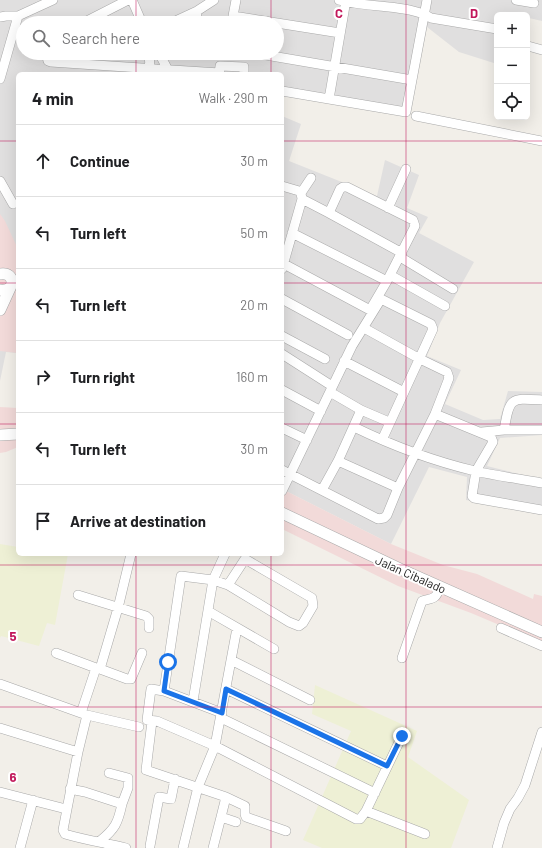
<!DOCTYPE html>
<meta charset="utf-8">
<style>
:root{--surface:#fff;--page:#f6f6f6;--text:#202124;--muted:#757577;--line:#e0e0e0}
body{margin:0;font-family:Barlow,sans-serif;background:var(--page);color:var(--text)}
.controls{position:absolute;right:12px;top:12px;display:grid;overflow:hidden;border-radius:6px;box-shadow:0 4px 16px #0002}
.controls button{width:36px;height:36px;display:grid;place-items:center;padding:0;border:0;border-bottom:1px solid var(--line);background:var(--surface);color:var(--text);font:20px sans-serif}
.stop{position:absolute;width:12px;height:12px;margin:-9px;border:3px solid #1a73e8;border-radius:50%;background:#fff}
.stop.end{background:#1a73e8;border-color:#fff;box-shadow:0 1px 4px #0008}
.list{margin:0;padding:0;list-style:none}
h2{display:flex;justify-content:space-between;align-items:center;height:52px;margin:0;padding:0 16px;font-size:17px}
h2 small{font-size:13px;font-weight:400;color:var(--muted)}
.list li{display:grid;grid-template-columns:26px 1fr auto;gap:12px;align-items:center;box-sizing:border-box;height:72px;padding:0 16px;border-top:1px solid var(--line)}
.list b{display:block;font-size:15px;white-space:nowrap}
.list em{font-size:13px;font-style:normal;color:var(--muted)}
.icon{flex:none;width:22px;height:22px;fill:none;stroke:currentColor;stroke-width:2;stroke-linecap:round;stroke-linejoin:round}
.map{position:relative;flex:none;width:542px;height:848px;overflow:hidden}
.search{position:absolute;background:var(--surface);box-shadow:0 4px 16px #0002;left:16px;top:16px;width:268px;height:44px;display:flex;align-items:center;gap:10px;box-sizing:border-box;padding:0 14px;border-radius:22px;color:var(--muted);font-size:15px}
.panel{position:absolute;background:var(--surface);box-shadow:0 4px 16px #0002;left:16px;top:72px;width:268px;height:484px;border-radius:6px}
.map>svg:first-child{display:block}
</style>
<div class="map">
<svg width="542" height="848" viewBox="0 0 542 848">
<rect width="100%" height="100%" fill="#f2efe9"/>
<path fill="#e0dfdf" fill-rule="evenodd" d="M0,0H542V21L529,18L527,23V15H497V64L459,52L427,27L409,115L282,96V74H18V353L6,352L0,381ZM23,23H277V53H23Z
M282,116L301,124L289,161L377,196L385,160L419,175L407,208L428,217L419,233L474,262L440,323L427,356L461,370L445,404L483,420L500,419L508,391L542,392V435L500,438L487,466L542,480V515L466,500L467,477L429,467L391,544L282,489Z"/>
<path fill="#f2dad9" d="M0,214L5,221L18,249V353L0,351Z
M0,407L18,408V447L6,452L0,453Z
M282,489L391,544L443,565L477,574L533,599L534,594L542,596V643L471,613L398,586L282,529Z"/>
<path fill="#eef0d5" d="M0,544L18,547V554H68L55,625L47,623L39,646L1,636L0,638Z
M315,685L417,731L408,757L469,800L451,848H322L303,840L351,731L312,714Z"/>
<g fill="none" stroke-linecap="round" stroke-linejoin="round">
<defs>
<path id="minor" d="M132,0L142,23
M236,0L233,16L340,33
M339,0C352,3 366,5 379,6C396,8 417,9 431,18L497,29
M516,0L534,3
M0,17L6,16H18
M83,23L128,0
M171,23L197,11L214,0
M196,23L197,11
M528,46L542,50
M46,53L48,61L51,62L156,69
M149,53L150,68
M159,53L168,70L167,74
M260,54L412,80
M156,74V69L220,73
M219,74L220,66L244,67V74
M0,79L18,16L53,0
M282,91L329,99L346,0
M329,99L406,112L427,0
M416,116L542,141
M0,181L13,204
M282,186L299,191L301,193L302,199L282,269
M301,193L311,178
M388,208L406,169
M329,213L402,253
M292,233L387,281
M400,257L453,289
M284,264L370,310L387,281L415,226L413,220L347,187H343L340,189L329,213L302,199
M390,275L445,306
M282,299L348,335
M364,328L420,359L447,372L449,378L435,414
M282,336L325,359
M282,354L332,386
M344,361L404,392
M282,390L321,411
M330,392L361,410L389,422
M354,427C393,446 433,461 475,471C497,476 520,479 542,483
M282,428L307,440
M504,430C510,397 510,398 542,400
M482,432L504,430H542
M338,461L398,488
M282,470L378,519L384,518L387,515L398,488L435,414L491,437L493,442L476,471L472,496L474,498L542,510
M322,490L338,461L361,410
M282,491L352,346L381,299L431,324L433,329L382,440
M78,595L146,616L149,619V628
M208,611L274,649
M501,628L542,646
M56,653L96,668
M402,658L422,601C432,598 436,600 440,587
M231,660L310,700
M100,669L127,679H131L142,653
M0,684L81,713
M226,689L387,766
M164,691L181,576L213,580L228,585L289,622L299,626L303,623L313,606L312,598L245,559L228,585
M193,701L213,580L225,554
M222,713L164,691L151,689L147,720L157,721L215,746L237,628
M87,715L139,727
M221,718L375,793
M152,721L146,770L226,797L245,806V814L246,817L286,831
M0,728L78,752
M109,773L128,778V788L122,804
M70,789L85,792L122,804C118,823 115,829 100,841
M0,792L66,809
M226,797L221,817L236,822
M366,811L425,834
M150,846L159,797L171,799L175,779
M20,848L33,800
M126,848C105,843 85,840 65,834L63,830L78,752L87,715L81,713L96,668L100,669L118,608L131,554
M183,848L198,787L215,746L356,819H360L366,811L402,736
M213,848L221,817
M497,848L504,823L510,809L518,798L525,785L542,732"/>
<path id="tertiary" d="M0,274C16,271 16,293 0,290
M0,310L11,286
M0,435L18,434
M282,513L400,569L542,632"/>
</defs>
<use href="#minor" stroke="#a9a9a9" stroke-width="10"/>
<use href="#tertiary" stroke="#a9a9a9" stroke-width="12"/>
<use href="#minor" stroke="#fff" stroke-width="9"/>
<use href="#tertiary" stroke="#fff" stroke-width="11"/>
</g>
<g fill="none" stroke-linecap="round" stroke-linejoin="round">
<path stroke="#1a73e8" stroke-width="5" d="M168,662L164,691L222,713L226,689L387,766L402,736"/>
</g>
<path fill="none" stroke="#c2185b" stroke-width="1" stroke-opacity="0.55" d="M136,0V23M271,0V23M406,0V848M136,53V74M271,53V74M0,141H18M282,141H542M0,283H18M282,283H542M0,424H18M282,424H542M136,554V848M271,554V848M0,565H542M0,707H542"/>
<g text-anchor="middle" dominant-baseline="central" stroke-width="4" stroke-linejoin="round" paint-order="stroke">
<g font-size="12" fill="#222" stroke="#fff">
<text transform="translate(411 574) rotate(24)">Jalan Cibalado</text>
</g>
</g>
<g font-size="13" text-anchor="middle" font-weight="bold" fill="#c2185b" stroke="#fff" stroke-width="4" stroke-linejoin="round" paint-order="stroke">
<text x="339" y="18">C</text>
<text x="474" y="18">D</text>
<text x="13" y="641">5</text>
<text x="13" y="782">6</text>
</g>
</svg>
<div class="controls">
<button>+</button>
<button>−</button>
<button><svg class="icon" aria-label="locate" viewBox="0 0 24 24"><circle cx="12" cy="12" r="6"/><path d="M12 2v4M12 18v4M2 12h4M18 12h4"/></svg></button>
</div>
<div class="stop" style="left:168px;top:662px"></div>
<div class="stop end" style="left:402px;top:736px"></div>
<div class="search"><svg class="icon" aria-label="search" viewBox="0 0 24 24"><circle cx="10" cy="10" r="6"/><path d="M15 15l6 6"/></svg>Search here</div>
<section class="panel">
<h2>4 min<small>Walk · 290 m</small></h2>
<ul class="list">
<li><svg class="icon" aria-label="ahead" viewBox="0 0 24 24"><path d="M12 20V5M6 11l6-6 6 6"/></svg><div><b>Continue</b></div><em>30 m</em></li>
<li><svg class="icon" aria-label="left" viewBox="0 0 24 24"><path d="M17 20v-9H6M10 6l-5 5 5 5"/></svg><div><b>Turn left</b></div><em>50 m</em></li>
<li><svg class="icon" aria-label="left" viewBox="0 0 24 24"><path d="M17 20v-9H6M10 6l-5 5 5 5"/></svg><div><b>Turn left</b></div><em>20 m</em></li>
<li><svg class="icon" aria-label="right" viewBox="0 0 24 24"><path d="M7 20v-9h11M14 6l5 5-5 5"/></svg><div><b>Turn right</b></div><em>160 m</em></li>
<li><svg class="icon" aria-label="left" viewBox="0 0 24 24"><path d="M17 20v-9H6M10 6l-5 5 5 5"/></svg><div><b>Turn left</b></div><em>30 m</em></li>
<li><svg class="icon" aria-label="arrive" viewBox="0 0 24 24"><path d="M6 21V4h12l-3 4 3 4H6"/></svg><div><b>Arrive at destination</b></div></li>
</ul>
</section>
</div>
